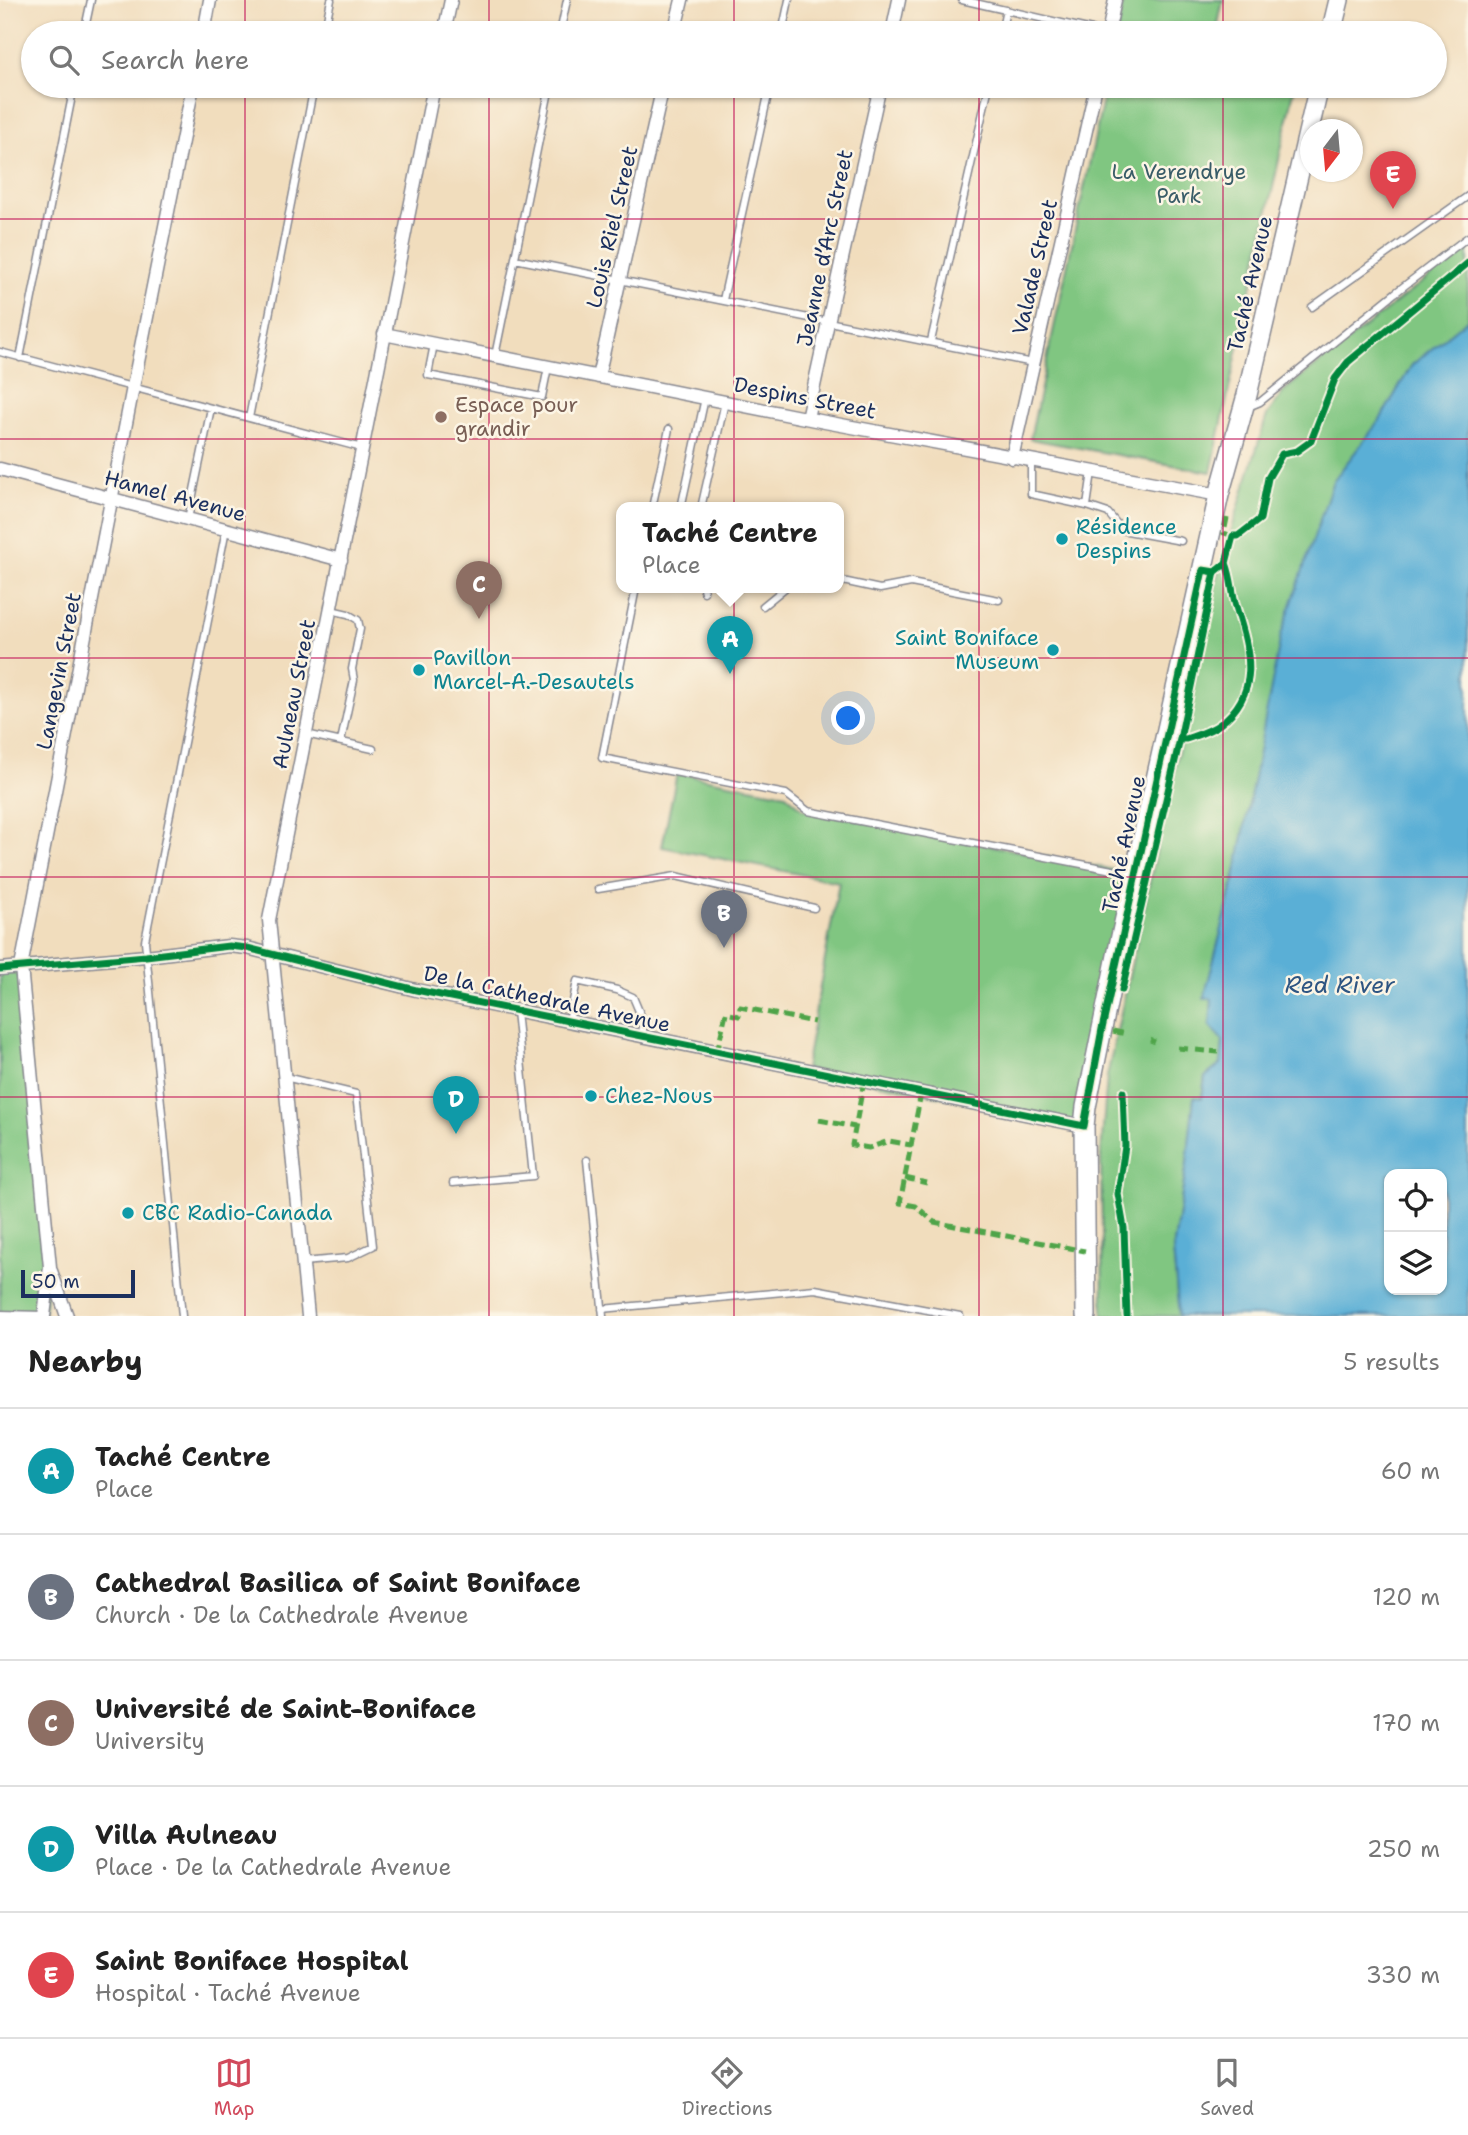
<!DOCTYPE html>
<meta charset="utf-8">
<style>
:root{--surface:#fff;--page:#f2f2f2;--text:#222;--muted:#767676;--line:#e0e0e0;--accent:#d1495b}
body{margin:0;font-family:"Shantell Sans",sans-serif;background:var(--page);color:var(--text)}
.controls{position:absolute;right:21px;bottom:21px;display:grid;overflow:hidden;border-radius:14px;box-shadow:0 2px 5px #0004}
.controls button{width:63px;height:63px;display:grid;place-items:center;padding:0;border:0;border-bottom:2px solid var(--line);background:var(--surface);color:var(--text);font:35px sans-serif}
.compass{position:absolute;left:1300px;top:119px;width:63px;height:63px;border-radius:50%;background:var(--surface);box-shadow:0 2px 5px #0004;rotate:196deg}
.scale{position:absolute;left:21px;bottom:18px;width:114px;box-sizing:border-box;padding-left:7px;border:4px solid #1b2f5e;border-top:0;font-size:19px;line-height:24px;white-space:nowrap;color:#1b2f5e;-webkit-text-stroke:5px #fcf5e5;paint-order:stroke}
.you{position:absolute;left:849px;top:719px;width:24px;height:24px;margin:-18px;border:5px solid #fff;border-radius:50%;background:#1a73e8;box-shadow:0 0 0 10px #1a73e833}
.badge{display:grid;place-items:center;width:46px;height:46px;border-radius:50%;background:var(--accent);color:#fff;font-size:23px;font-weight:700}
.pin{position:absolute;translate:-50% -58px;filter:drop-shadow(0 2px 4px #0008)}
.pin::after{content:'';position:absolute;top:37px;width:24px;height:21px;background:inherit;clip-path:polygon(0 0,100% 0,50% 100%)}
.popup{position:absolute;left:616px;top:502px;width:228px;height:91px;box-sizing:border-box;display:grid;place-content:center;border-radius:14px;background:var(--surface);filter:drop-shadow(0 2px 5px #0005);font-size:23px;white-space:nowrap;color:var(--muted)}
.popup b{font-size:26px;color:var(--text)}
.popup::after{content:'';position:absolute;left:50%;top:100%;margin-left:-14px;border:14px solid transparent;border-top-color:var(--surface)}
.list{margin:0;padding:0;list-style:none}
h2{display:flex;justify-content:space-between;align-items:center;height:91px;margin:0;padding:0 28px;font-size:30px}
h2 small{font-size:23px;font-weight:400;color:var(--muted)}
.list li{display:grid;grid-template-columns:46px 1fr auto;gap:21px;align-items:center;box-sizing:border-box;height:126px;padding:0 28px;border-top:2px solid var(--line)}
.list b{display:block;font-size:26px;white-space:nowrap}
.list p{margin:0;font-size:23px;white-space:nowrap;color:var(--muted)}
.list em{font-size:23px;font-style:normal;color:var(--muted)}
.icon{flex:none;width:38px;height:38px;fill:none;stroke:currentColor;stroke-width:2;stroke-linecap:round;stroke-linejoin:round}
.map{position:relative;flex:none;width:1468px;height:1316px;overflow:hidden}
.search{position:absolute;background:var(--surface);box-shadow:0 2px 5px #0004;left:21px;right:21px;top:21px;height:77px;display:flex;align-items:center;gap:18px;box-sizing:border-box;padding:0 24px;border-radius:38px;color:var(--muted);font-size:26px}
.sheet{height:721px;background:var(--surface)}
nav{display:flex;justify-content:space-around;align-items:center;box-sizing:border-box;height:98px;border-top:2px solid var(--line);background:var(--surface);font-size:19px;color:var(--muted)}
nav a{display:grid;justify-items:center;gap:4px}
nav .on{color:var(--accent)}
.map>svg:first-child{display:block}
</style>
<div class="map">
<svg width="1468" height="1316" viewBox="0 0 1468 1316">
<rect width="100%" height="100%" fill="#fcf5e5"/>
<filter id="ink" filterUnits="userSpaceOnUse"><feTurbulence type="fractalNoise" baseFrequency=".0143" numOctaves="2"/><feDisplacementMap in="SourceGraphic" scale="14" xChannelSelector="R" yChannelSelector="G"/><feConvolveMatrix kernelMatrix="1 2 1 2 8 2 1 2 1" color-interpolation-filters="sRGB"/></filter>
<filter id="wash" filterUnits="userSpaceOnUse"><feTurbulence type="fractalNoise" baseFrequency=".00686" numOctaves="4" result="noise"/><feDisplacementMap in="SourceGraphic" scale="28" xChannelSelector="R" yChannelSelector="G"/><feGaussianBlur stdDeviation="1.57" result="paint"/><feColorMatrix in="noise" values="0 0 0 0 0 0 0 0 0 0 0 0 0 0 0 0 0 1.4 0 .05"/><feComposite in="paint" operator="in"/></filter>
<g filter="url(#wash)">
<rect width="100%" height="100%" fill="#f1ddbd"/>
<path fill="#80c681" stroke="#4e7a70" stroke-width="2" d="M1124,0H1223L1217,29L1237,33H1117Z
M1106,86H1295L1211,472L1030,439Z
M1468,246V319L1412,365L1380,420L1333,481L1205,997L1212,998L1211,1026L1223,1041L1221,1064L1205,1077L1202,1098H1194L1187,1163L1173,1250L1179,1316H1103L1101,1154L1107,1076L1216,580L1267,415L1285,390Z
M677,773L786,794L803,809L1135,874L1084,1126L805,1069L839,882L662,847Z
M21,967L50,1267L44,1316H0V969Z"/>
<path fill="#5aafd6" stroke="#3a6f9a" stroke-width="2" fill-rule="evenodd" d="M1468,319V1316H1179L1173,1250L1187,1163L1194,1097L1202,1098L1205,1077L1221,1064L1223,1041L1210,1026L1212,999L1204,998L1235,878L1281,635L1333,481L1380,420L1412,365ZM1389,1174H1442V1290H1389Z"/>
</g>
<g filter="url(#ink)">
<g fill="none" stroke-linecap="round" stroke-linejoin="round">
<defs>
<path id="lane" d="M962,0L1105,33
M84,33L91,0
M324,33L331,0
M560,33L567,0
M782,33L789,0
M1001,33L1006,10
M515,259L1033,363
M723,300L770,86
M1312,307L1468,196
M931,341L989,86
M434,344L428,375L542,397L548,367
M0,352L362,448
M495,356L550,86
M20,358L74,86
M1248,407L1260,402L1395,293L1468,237
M249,418L314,86
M1031,461V494L1087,506L1092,472
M1087,506L1108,513L1122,530L1181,541
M652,508L669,429
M681,508L705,398
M701,508L725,402
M188,519L211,408
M838,580L880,589L911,583L999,600
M636,588L602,758L786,794L808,811L1133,874
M703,588L704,592
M763,606L785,588
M331,610L348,614L358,620L360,629L352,669L354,680L341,741
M306,734L373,749
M598,889L676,876L814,908
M569,1021L577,981L617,990L633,997L641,1016L644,1037
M285,1077L356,1094L373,1246L348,1258L303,1262
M587,1160L603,1316
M453,1183L533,1176L516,1011
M602,1309L815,1289L960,1316
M0,1314L44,1315
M182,1316L145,941L226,529"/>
<path id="street" d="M204,33L210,0
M444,33L451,0
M674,33L682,0
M892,33L899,0
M1108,33L1115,0
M384,334L825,422L1219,495
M598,377L663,86
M807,418L880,86
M1012,458L1096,86
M0,469L341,560
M0,969L146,956L229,946L247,948L416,990L1084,1126
M51,1271L67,1316
M44,1316L50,1267L21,967L133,387L193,86
M308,1316L269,920L434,86"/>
<path id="secondary" d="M1331,33L1339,0
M1086,1316L1084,1126L1086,1107L1120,941L1219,495L1247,395L1319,86"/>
</defs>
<use href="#lane" stroke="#86868e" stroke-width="9"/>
<use href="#street" stroke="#86868e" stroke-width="15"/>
<use href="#secondary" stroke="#86868e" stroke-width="22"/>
<use href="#lane" stroke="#fff" stroke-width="6"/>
<use href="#street" stroke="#fff" stroke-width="12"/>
<use href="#secondary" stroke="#fff" stroke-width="19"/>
<path stroke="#4fa44a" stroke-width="5" stroke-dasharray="10 5" stroke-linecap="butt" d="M1227,518L1224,533L1233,536
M1113,1031L1126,1034
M1150,1040L1155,1042
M1178,1048L1188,1049
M1196,1050L1218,1052
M717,1052L726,1013L739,1016L740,1007L814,1022
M864,1081L852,1145L869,1148L889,1141L911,1145
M921,1093L900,1203L916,1206L934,1222L1085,1251
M819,1120L855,1127
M905,1178L927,1183"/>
<defs>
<path id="cycleway" d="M1180,739H1186C1197,735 1211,731 1220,724C1261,693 1250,652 1237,610C1232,595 1232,578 1226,563
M0,969L146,956L229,946L247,948L416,990L1084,1126L1102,1029L1203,570L1215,572L1226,563L1233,536H1238L1260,519L1268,478L1282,454L1297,451L1311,441L1335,379L1348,362L1468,263
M1122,990L1180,739L1215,572
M1123,1092L1125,1146L1118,1194L1124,1228L1127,1316"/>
</defs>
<use href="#cycleway" stroke="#fcf5e5" stroke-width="11"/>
<use href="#cycleway" stroke="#00873e" stroke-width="7"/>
</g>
</g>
<path fill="none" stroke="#c2185b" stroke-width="2" stroke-opacity="0.55" d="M245,0V33M489,0V33M734,0V33M979,0V33M1223,0V33M245,86V1316M489,86V1316M734,86V1316M979,86V1316M1223,86V1316M0,219H1468M0,439H1468M0,658H1468M0,877H1468M0,1097H1468"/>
<circle fill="#8d6e63" stroke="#fcf5e5" stroke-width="2.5" cx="441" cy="417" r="7"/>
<g fill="#0f9aa8" stroke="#fcf5e5" stroke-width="2.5">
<circle cx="1062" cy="539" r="7"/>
<circle cx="1053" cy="650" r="7"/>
<circle cx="419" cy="670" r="7"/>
<circle cx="591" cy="1096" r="7"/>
<circle cx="128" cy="1213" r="7"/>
</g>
<g text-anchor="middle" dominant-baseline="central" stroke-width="5" stroke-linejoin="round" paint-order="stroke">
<g font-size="21" fill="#395c68" stroke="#fcf5e5">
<text x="1179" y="172">La Verendrye<tspan x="1179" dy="24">Park</tspan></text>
</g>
<g font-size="21" fill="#1b2f5e" stroke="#fcf5e5">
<text transform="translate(612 227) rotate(-77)">Louis Riel Street</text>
<text transform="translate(825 248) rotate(-78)">Jeanne d’Arc Street</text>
<text transform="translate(1035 267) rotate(-77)">Valade Street</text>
<text transform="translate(1250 284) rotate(-77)">Taché Avenue</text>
<text transform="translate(805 398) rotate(11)">Despins Street</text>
<text transform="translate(175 496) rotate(15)">Hamel Avenue</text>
<text transform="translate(59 671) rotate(-79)">Langevin Street</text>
<text transform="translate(294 694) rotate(-79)">Aulneau Street</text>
<text transform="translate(1124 844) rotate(-78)">Taché Avenue</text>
<text transform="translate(547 999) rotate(12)">De la Cathedrale Avenue</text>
</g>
<g font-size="21" fill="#785e54" stroke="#fcf5e5" text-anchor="start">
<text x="455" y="405">Espace pour<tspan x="455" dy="24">grandir</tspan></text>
</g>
<g font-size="21" fill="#0d838f" stroke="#fcf5e5" text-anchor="start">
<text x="1076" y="527">Résidence<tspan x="1076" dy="24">Despins</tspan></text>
<text x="1039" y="638" text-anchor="end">Saint Boniface<tspan x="1039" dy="24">Museum</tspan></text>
<text x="433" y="658">Pavillon<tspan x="433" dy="24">Marcel-A.-Desautels</tspan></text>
<text x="605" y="1096">Chez-Nous</text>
<text x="142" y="1213">CBC Radio-Canada</text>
</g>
<g font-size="23" font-style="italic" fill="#2e5582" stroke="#fcf5e5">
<text x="1340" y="985">Red River</text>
</g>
</g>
</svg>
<div class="controls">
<button><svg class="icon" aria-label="locate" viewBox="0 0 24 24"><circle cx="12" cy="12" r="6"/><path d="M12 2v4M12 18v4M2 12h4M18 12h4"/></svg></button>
<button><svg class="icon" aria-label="layers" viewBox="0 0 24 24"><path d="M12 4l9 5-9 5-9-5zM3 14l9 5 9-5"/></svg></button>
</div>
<svg class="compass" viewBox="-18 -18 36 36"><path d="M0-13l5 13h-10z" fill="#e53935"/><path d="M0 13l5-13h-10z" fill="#767676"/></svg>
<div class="scale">50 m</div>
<div class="you"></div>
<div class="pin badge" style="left:730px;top:674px;background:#0f9aa8">A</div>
<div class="popup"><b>Taché Centre</b>Place</div>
<div class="pin badge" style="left:724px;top:948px;background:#6b7280">B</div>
<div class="pin badge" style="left:479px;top:619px;background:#8d6e63">C</div>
<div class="pin badge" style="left:456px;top:1134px;background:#0f9aa8">D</div>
<div class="pin badge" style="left:1393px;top:209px;background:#e0444e">E</div>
<div class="search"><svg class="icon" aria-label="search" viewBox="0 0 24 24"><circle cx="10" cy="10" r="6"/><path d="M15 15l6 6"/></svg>Search here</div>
</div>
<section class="sheet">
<h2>Nearby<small>5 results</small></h2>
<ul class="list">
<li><span class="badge" style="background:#0f9aa8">A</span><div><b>Taché Centre</b><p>Place</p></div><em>60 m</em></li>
<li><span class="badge" style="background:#6b7280">B</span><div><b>Cathedral Basilica of Saint Boniface</b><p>Church · De la Cathedrale Avenue</p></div><em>120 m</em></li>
<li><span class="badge" style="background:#8d6e63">C</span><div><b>Université de Saint-Boniface</b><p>University</p></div><em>170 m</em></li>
<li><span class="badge" style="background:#0f9aa8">D</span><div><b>Villa Aulneau</b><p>Place · De la Cathedrale Avenue</p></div><em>250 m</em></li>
<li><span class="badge" style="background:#e0444e">E</span><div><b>Saint Boniface Hospital</b><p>Hospital · Taché Avenue</p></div><em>330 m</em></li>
</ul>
</section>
<nav>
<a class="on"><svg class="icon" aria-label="map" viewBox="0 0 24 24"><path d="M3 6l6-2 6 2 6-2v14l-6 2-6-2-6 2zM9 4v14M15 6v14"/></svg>Map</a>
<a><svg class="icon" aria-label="directions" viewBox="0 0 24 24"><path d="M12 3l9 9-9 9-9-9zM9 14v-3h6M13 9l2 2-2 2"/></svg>Directions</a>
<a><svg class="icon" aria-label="saved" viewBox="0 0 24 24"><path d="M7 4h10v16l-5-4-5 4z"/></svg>Saved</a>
</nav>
